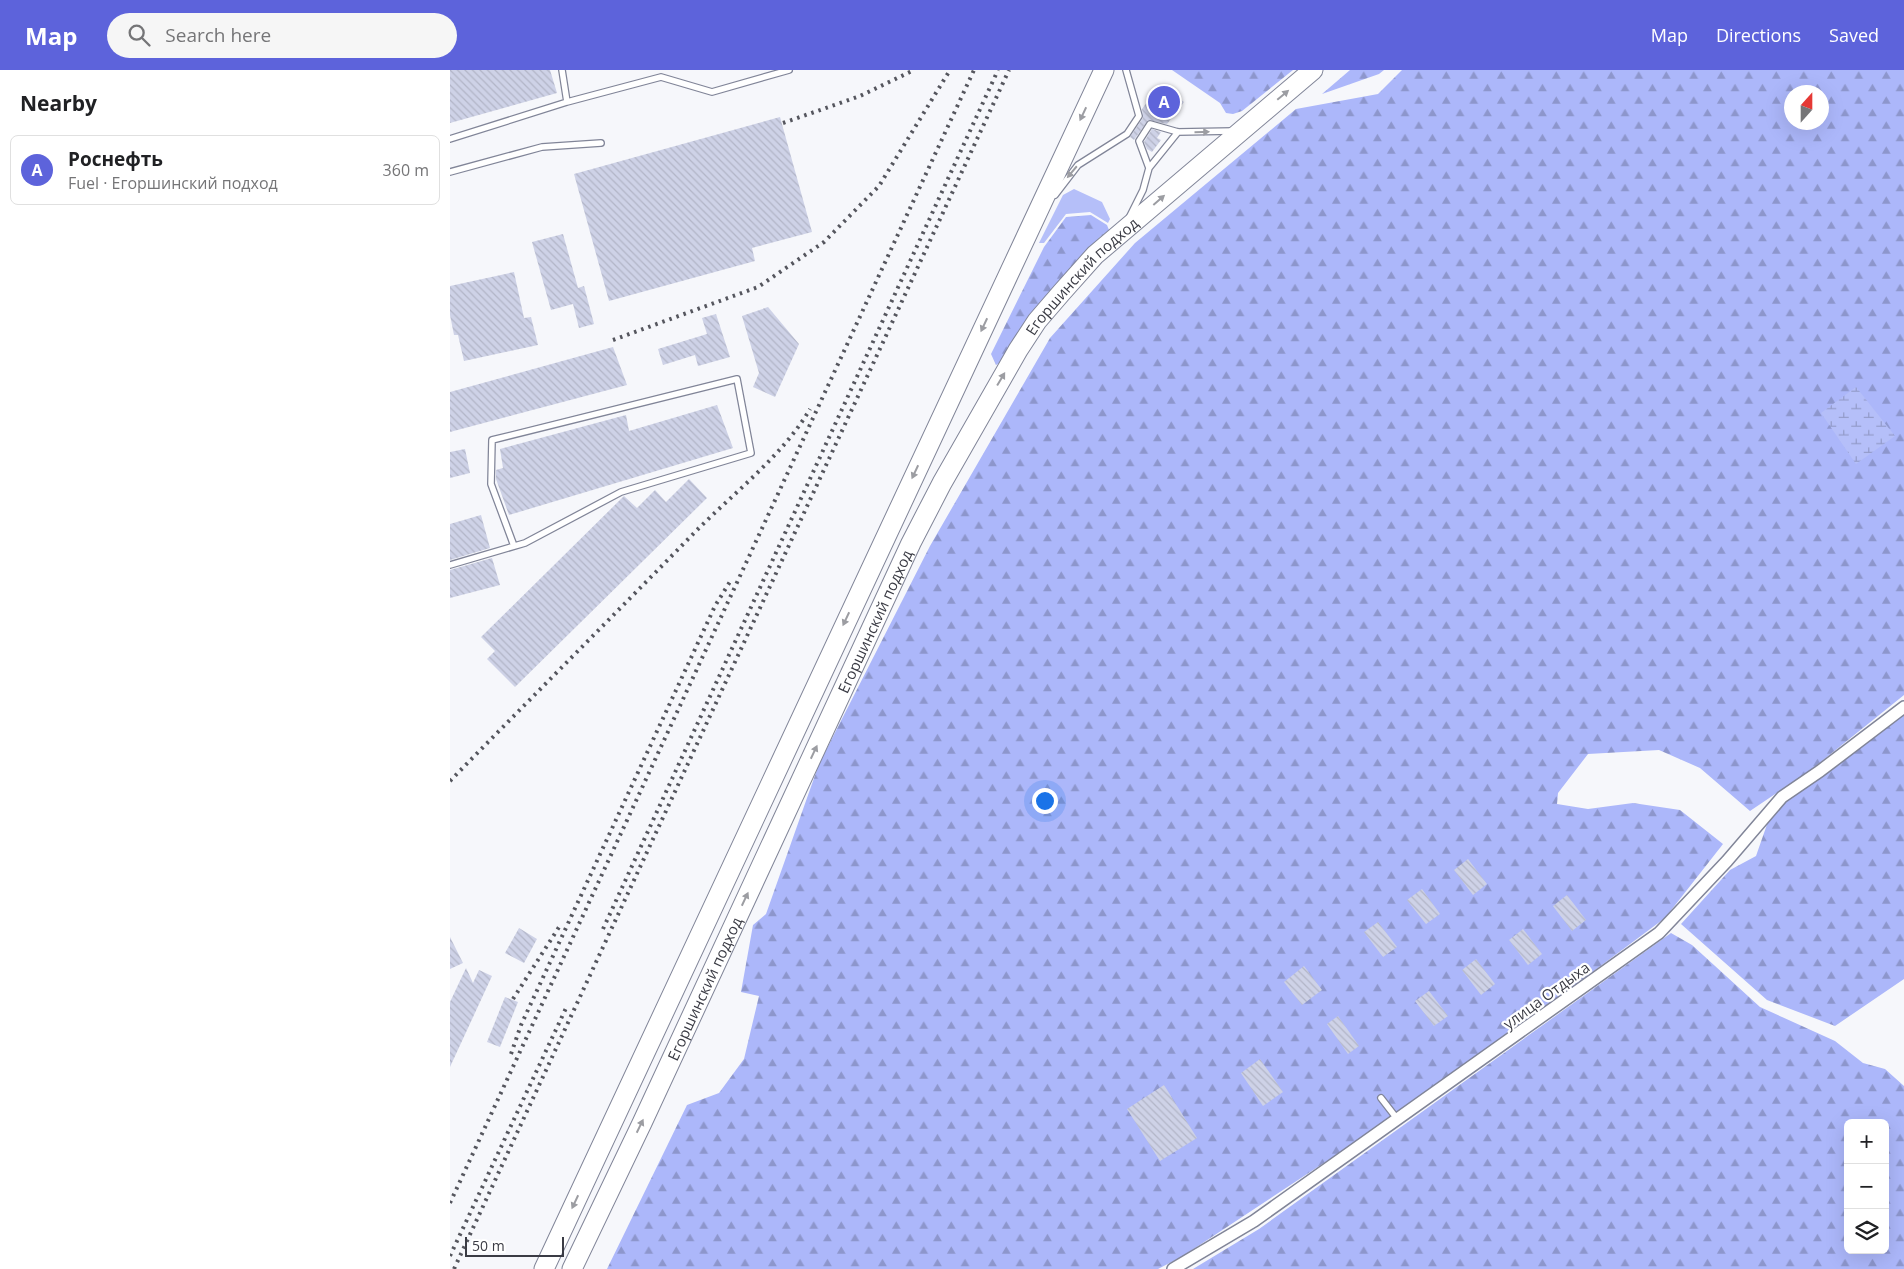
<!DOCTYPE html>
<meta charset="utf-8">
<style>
:root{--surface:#fff;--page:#f6f6f6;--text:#202124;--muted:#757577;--line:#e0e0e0;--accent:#5d63db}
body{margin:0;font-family:"Open Sans",sans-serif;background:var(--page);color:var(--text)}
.controls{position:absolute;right:15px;bottom:15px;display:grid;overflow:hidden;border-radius:8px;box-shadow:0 5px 20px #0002}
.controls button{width:45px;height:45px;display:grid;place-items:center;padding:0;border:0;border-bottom:1px solid var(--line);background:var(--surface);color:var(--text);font:25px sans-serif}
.compass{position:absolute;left:1334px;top:15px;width:45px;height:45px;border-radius:50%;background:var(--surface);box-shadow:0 5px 20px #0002;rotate:21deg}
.scale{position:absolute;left:15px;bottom:12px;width:99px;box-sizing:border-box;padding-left:5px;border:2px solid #3a3b44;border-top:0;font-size:14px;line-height:18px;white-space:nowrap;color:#3a3b44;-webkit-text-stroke:4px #fff;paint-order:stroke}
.you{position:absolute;left:594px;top:730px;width:18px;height:18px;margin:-12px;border:4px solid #fff;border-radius:50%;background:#1a73e8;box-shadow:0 0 0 8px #1a73e833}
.badge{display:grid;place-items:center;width:32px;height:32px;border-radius:50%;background:var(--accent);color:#fff;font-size:16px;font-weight:700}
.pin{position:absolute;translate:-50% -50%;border:2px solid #fff;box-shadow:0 1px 5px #0006}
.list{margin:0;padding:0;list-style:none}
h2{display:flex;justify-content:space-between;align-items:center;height:65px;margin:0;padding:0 20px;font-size:21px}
h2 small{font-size:16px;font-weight:400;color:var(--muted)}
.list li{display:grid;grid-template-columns:32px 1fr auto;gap:15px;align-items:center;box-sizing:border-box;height:70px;margin:0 10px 10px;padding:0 10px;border:1px solid var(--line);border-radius:8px}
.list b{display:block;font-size:19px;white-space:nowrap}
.list p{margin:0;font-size:16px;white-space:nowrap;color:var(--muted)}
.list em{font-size:16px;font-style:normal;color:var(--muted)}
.icon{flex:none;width:28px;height:28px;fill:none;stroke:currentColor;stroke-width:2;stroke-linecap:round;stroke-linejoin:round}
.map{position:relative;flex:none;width:1454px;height:1199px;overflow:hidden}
header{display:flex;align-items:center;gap:30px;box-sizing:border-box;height:70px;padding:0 25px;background:var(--accent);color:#fff}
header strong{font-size:24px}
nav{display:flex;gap:28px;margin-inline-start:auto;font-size:18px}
.search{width:350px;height:45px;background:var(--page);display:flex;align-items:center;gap:12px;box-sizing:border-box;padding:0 18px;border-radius:28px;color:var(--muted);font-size:19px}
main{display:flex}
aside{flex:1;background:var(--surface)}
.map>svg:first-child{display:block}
</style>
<header>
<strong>Map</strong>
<div class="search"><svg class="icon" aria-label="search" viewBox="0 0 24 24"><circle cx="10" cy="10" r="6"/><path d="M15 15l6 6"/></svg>Search here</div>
<nav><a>Map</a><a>Directions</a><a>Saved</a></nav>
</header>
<main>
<aside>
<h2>Nearby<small></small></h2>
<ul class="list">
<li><span class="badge">A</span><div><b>Роснефть</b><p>Fuel · Егоршинский подход</p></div><em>360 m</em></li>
</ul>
</aside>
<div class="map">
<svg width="1454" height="1199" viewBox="0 0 1454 1199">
<defs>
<pattern id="forest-firs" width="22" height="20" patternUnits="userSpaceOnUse" patternTransform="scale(1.25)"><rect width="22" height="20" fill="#acb7fa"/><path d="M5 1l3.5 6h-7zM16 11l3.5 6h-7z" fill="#8d96cc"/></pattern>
<pattern id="wetland-marsh" width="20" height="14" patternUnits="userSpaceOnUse" patternTransform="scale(1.25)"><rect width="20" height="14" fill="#b5bff9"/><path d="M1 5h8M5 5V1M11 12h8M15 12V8" fill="none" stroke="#949ccb"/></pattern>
<pattern id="building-back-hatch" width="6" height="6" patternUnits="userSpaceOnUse" patternTransform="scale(1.25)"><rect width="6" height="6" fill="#ced2e7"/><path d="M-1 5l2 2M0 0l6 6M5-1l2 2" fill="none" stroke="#b2b5c7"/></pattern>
</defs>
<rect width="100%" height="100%" fill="#f6f7fb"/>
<path fill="#b5bff9" d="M624,119L652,132L660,149L658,153L640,142L616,144L594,173H589L613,125Z"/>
<path fill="url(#forest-firs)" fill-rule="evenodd" d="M722,0H843L792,41L783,44L776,43L770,33Z
M900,0H934L929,4L872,24Z
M952,0H1454V625L1362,699L1300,741L1250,698L1209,680L1138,684L1108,723L1107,734L1138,739L1183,733L1230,740L1273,774L1215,848L1086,944L942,1048L733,1186L708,1199H157L237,1035L269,1023L294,989L309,926L291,922L303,855L316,844L369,694L480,476L600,268L685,173L846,39L928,24ZM1342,22H1372V52H1342Z
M641,145L657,155L659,160L650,167L619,203L556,289L546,295L541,284L594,177L616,147Z
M1454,645V909L1385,956L1317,930L1231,854L1280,800L1306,786L1321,743Z
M1221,863L1242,875L1310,937L1385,971L1413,993L1435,999L1454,1016V1199H743L809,1159ZM1398,1053H1435V1180H1398Z"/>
<path fill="url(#wetland-marsh)" d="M1406,317L1445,366L1406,394L1371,343Z"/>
<path fill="url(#building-back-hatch)" d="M0,0H100L107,23L0,53Z
M710,14L734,32L717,54L698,50L684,70L680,67L693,48L692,39Z
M330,47L362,162L302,178L305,191L159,231L124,104Z
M702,59L711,62L707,68L711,70L702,82L697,79L694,72Z
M113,164L128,218L134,216L144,254L129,258L123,234L101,240L82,172Z
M64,202L74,248L81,247L88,275L14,291L8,265H4L0,245V216Z
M318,237L349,274L325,327L303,317L309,303L292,246Z
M266,244L280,287L248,296L245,285L213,295L208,279L257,264L252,248Z
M163,277L177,315L0,362V322Z
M267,335L283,378L59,445L46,409V400L53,398L50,379L176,345L179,361Z
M15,379L20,403L0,408V382Z
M239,409L257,428L65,617L37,589L45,581L31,567L174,426L187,438L205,420L216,432Z
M31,445L40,478L0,490V454Z
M42,488L50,515L0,528V500Z
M1018,789L1037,814L1023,825L1004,800Z
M972,819L990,844L976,854L957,830Z
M1117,825L1136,850L1122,861L1103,836Z
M928,852L947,877L933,887L914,862Z
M69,858L87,869L74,893L55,883Z
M1073,859L1092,884L1078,895L1059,870Z
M0,867L13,893L0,899Z
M1026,889L1045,914L1031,925L1012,900Z
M854,896L872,920L852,935L834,912Z
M16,898L23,913L29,900L42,906L0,997V932Z
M979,921L998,946L984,956L965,931Z
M55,927L68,932L50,977L37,972Z
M888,946L909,976L898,984L877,954Z
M810,989L833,1022L813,1036L791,1003Z
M714,1015L747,1068L710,1091L677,1039Z"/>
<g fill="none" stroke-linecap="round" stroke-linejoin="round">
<defs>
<path id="lane" d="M117,32L211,7L262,22L339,0
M0,69L117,32L112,0
M699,98L728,62
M0,102L92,77L151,73
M605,125L628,95L677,64L689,46L676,0
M680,146L693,120L699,98L689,71L700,54L728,62L783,61
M0,495L75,473L171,422L301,383L287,309L42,370L41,414L64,476
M931,1028L948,1050"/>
<path id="street" d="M723,1199L804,1151L1209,863L1277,791L1332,727L1370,701L1454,637"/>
<g id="primary">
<path d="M94,1199L654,0"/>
<path id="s1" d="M122,1199L192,1053L461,473L492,413L568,280L587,251L612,222L645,185L863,0"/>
</g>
</defs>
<use href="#lane" stroke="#818598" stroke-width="8"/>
<use href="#street" stroke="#818598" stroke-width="14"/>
<use href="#primary" stroke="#818598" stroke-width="21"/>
<use href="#lane" stroke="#fff" stroke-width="5.5"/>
<use href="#street" stroke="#fff" stroke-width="11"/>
<use href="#primary" stroke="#fff" stroke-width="19"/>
<path stroke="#55565e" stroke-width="4" stroke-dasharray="2.5 5" stroke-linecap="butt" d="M333,53L410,26L464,0
M163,270L308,217L374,172L429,116L500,0
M0,711C82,627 165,544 247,460C284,423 334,384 360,339
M153,859L548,0
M63,929L111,854
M61,984L71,955L265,536L281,510
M0,1133L524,0
M0,1186L117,936
M4,1199L559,0"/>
</g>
<defs><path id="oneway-solid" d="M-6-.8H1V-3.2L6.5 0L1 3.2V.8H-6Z" transform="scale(1.25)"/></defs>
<g fill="#9c9da2">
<use href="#oneway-solid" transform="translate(833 25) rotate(-40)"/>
<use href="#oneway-solid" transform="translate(633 44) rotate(115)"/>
<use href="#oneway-solid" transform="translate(752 62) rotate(-1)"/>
<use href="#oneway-solid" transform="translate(622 102) rotate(130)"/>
<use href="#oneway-solid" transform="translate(709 130) rotate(-41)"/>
<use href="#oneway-solid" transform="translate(534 255) rotate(115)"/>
<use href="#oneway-solid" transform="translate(551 309) rotate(-59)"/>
<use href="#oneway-solid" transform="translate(465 402) rotate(115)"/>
<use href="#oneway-solid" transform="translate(396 549) rotate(115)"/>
<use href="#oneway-solid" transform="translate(364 682) rotate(-65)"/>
<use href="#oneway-solid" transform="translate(295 829) rotate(-65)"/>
<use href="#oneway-solid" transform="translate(190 1056) rotate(-64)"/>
<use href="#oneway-solid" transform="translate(125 1132) rotate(115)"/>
</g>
<g text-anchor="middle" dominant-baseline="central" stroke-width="4.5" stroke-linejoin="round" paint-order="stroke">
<g font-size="15" fill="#3a3b44" stroke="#fff">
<text stroke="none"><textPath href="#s1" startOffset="1120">Егоршинский подход</textPath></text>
<text stroke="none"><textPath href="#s1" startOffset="715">Егоршинский подход</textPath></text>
<text stroke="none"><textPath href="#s1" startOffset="310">Егоршинский подход</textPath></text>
<text transform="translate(1096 925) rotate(-36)">улица Отдыха</text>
</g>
</g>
</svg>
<div class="controls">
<button>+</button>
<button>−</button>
<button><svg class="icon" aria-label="layers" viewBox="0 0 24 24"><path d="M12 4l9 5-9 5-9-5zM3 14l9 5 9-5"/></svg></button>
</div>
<svg class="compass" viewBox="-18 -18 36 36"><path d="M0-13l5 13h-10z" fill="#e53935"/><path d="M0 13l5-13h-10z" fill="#757577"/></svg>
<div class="scale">50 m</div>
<div class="you"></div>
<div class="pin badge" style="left:714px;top:32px">A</div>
</div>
</main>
